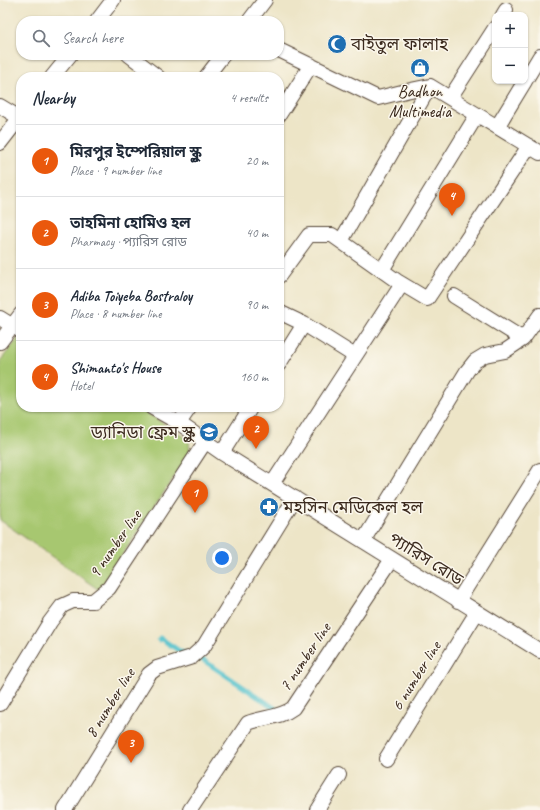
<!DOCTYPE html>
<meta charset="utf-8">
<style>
:root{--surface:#fff;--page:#f6f6f7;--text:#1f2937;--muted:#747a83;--line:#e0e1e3;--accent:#ea580c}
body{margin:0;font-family:Caveat,"Noto Sans Bengali",sans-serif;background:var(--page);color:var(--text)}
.controls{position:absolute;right:12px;top:12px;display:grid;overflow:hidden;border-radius:8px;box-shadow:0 1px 3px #0004}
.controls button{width:36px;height:36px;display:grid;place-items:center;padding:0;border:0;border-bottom:1px solid var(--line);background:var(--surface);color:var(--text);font:20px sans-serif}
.you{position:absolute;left:222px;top:558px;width:14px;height:14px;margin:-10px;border:3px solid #fff;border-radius:50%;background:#1a73e8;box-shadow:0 0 0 6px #1a73e833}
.badge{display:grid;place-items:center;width:26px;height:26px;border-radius:50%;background:var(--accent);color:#fff;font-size:13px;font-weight:700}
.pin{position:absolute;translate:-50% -33px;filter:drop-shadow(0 1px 2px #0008)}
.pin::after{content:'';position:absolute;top:21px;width:14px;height:12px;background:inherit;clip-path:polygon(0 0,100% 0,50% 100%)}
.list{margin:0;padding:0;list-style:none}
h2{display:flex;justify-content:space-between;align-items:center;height:52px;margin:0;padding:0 16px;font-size:17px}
h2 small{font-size:13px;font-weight:400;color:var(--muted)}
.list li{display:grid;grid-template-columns:26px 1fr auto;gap:12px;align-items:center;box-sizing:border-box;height:72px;padding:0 16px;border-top:1px solid var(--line)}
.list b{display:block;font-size:15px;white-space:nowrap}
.list p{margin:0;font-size:13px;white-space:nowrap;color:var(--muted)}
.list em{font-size:13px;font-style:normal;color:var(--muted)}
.icon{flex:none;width:22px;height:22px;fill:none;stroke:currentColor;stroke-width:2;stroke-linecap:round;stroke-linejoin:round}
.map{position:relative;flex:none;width:540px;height:810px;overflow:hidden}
.search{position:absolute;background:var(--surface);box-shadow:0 1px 3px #0004;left:16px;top:16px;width:268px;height:44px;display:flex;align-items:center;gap:10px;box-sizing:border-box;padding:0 14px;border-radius:16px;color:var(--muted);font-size:15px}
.panel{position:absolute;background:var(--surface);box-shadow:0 1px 3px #0004;left:16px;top:72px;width:268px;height:340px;border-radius:16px}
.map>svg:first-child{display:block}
</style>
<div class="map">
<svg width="540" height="810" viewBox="0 0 540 810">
<rect width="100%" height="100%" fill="#fbf7ec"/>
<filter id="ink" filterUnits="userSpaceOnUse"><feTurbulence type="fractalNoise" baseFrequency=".025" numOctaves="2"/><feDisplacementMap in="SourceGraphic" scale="8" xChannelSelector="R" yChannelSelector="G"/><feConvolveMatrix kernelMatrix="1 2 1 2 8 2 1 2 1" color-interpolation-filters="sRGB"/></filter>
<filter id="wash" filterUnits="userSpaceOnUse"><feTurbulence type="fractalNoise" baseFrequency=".012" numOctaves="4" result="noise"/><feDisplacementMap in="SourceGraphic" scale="16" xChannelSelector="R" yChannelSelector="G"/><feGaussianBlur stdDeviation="0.9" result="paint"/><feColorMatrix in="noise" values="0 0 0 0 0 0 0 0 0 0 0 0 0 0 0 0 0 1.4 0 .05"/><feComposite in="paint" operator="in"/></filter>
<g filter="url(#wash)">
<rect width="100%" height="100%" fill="#ede5c7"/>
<path fill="#a7c770" stroke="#717847" d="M21,335V407H138L189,440L190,453L99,590L0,520V361Z"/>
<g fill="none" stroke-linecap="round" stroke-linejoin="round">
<path stroke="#55c2cc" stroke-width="5" d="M159,640L160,638L181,652L203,660L276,709"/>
</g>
</g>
<g filter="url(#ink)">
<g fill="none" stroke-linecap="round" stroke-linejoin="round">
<defs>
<path id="street" d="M503,15L506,10
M97,21L113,0
M249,21L265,0
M279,50L378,98L406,91L430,86
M129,55L158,77
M52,77L70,55
M206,77L223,55
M525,81L540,56
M430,86L540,153
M450,98L495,28
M0,106L20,118
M279,115L311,65
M497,127L525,81
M0,143L21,116
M341,241L430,86
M382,270L477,115
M279,276L309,235H332L397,281L427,299L529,146
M454,296L523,339L540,315
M279,312L304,324L279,364
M0,318L21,331
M304,324L355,356
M0,342L21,314
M151,407L179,423L222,453L540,651
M179,423L190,407
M222,453L251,407
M272,484L402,284
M363,541L467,371L475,361L485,355L505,351L523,339
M458,601L540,470
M0,704L50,622L62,606L73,601H93L109,588L205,442
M386,759L477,612
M65,810L149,674L157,668L192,657L204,646L295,498
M190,810L248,723C263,717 280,718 293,708L392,559
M317,810L339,775"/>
</defs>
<use href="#street" stroke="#564637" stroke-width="16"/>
<use href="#street" stroke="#fff" stroke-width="14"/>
</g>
</g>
<defs>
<symbol id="mosque-disc" viewBox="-11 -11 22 22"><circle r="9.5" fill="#1f6fb2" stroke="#fbf7ec"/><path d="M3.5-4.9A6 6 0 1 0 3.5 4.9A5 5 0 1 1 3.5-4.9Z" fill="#fff"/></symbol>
<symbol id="shop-disc" viewBox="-11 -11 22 22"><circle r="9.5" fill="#1f6fb2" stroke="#fbf7ec"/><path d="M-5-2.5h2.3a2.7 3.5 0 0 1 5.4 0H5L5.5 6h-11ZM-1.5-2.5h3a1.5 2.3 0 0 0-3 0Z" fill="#fff"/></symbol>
<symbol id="school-disc" viewBox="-11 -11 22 22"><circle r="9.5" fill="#1f6fb2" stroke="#fbf7ec"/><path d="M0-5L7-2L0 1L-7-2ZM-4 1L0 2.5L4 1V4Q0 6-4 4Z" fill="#fff"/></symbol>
<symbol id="pharmacy-disc" viewBox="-11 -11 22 22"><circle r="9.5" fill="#1f6fb2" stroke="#fbf7ec"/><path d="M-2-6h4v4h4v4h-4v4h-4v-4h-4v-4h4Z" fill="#fff"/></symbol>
</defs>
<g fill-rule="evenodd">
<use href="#mosque-disc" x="326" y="33" width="22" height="22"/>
<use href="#shop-disc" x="409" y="57" width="22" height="22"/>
<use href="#school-disc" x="198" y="421" width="22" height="22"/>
<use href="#pharmacy-disc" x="258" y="496" width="22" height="22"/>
</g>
<g text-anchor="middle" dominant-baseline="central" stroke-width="3" stroke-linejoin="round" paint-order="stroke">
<g font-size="17" fill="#3b2a1e" stroke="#fbf7ec" text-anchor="start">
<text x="351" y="44">বাইতুল ফালাহ</text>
<text x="420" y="91" text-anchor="middle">Badhon<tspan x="420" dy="20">Multimedia</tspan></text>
<text x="195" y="432" text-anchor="end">ড্যানিডা ফ্রেম স্কুল</text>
<text x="283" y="507">মহসিন মেডিকেল হল</text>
</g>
<g font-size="17" fill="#3b2a1e" stroke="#fbf7ec">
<text transform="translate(115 544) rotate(-55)">9 number line</text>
<text transform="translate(426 559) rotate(32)">প্যারিস রোড</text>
<text transform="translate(305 657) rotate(-56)">7 number line</text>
<text transform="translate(416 676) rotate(-58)">6 number line</text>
<text transform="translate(110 703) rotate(-58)">8 number line</text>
</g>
</g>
</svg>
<div class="controls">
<button>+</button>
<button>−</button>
</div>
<div class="you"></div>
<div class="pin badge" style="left:195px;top:513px">1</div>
<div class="pin badge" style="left:256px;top:449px">2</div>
<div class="pin badge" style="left:131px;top:763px">3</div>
<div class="pin badge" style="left:452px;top:216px">4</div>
<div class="search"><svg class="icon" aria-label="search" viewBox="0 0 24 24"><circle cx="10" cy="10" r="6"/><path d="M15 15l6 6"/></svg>Search here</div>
<section class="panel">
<h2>Nearby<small>4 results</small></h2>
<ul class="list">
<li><span class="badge">1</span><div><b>মিরপুর ইম্পেরিয়াল স্কুল</b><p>Place · 9 number line</p></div><em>20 m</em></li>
<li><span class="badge">2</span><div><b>তাহমিনা হোমিও হল</b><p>Pharmacy · প্যারিস রোড</p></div><em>40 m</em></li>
<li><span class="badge">3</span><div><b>Adiba Toiyeba Bostraloy</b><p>Place · 8 number line</p></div><em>90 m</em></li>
<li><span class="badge">4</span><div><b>Shimanto's House</b><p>Hotel</p></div><em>160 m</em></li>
</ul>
</section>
</div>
